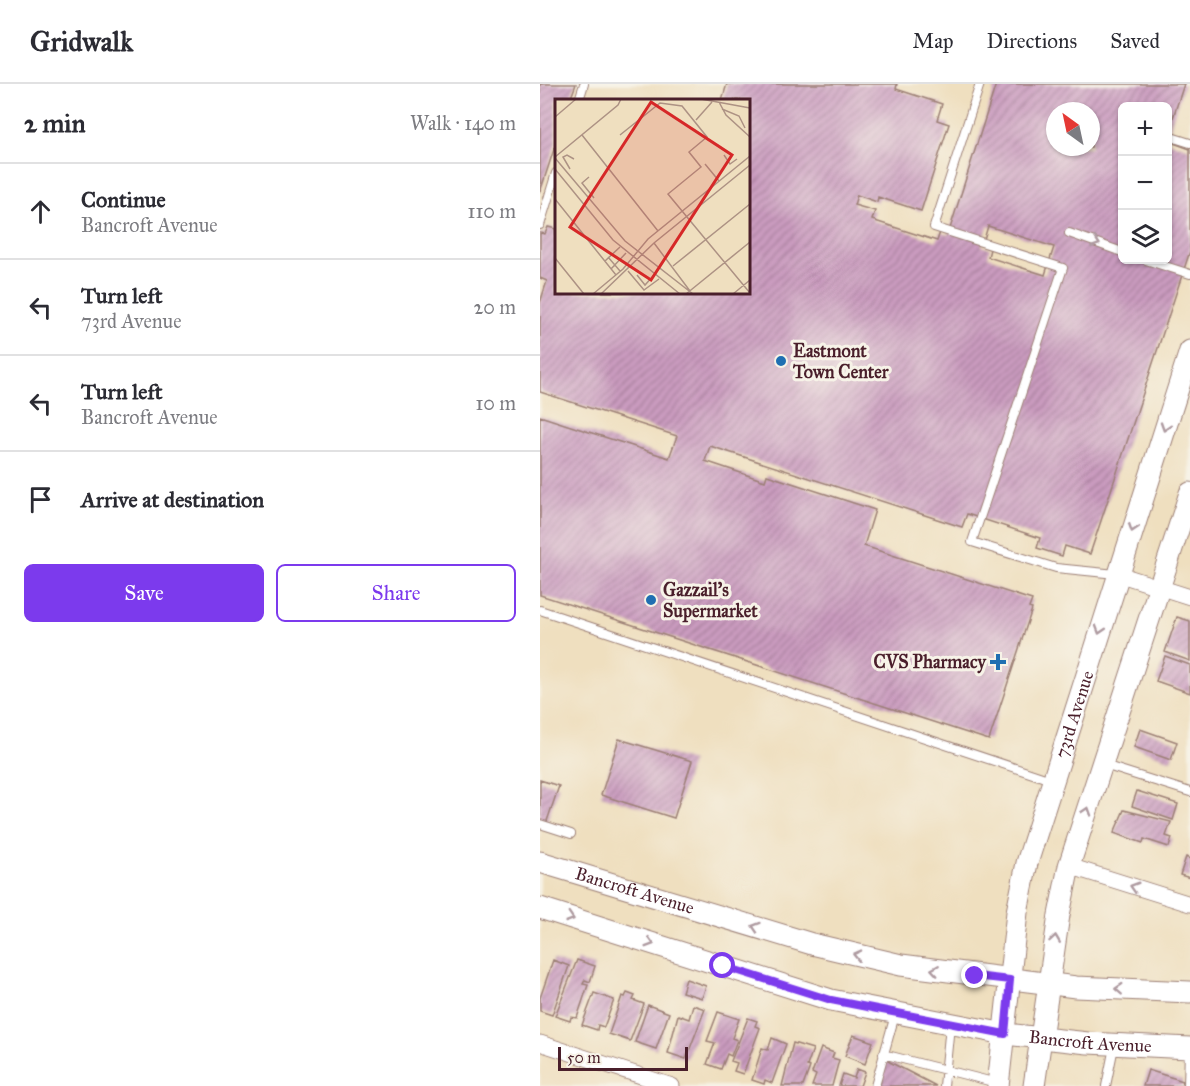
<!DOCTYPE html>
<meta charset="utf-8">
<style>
:root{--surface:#fff;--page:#f7f7f7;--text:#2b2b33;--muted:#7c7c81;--line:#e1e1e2;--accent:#7c3aed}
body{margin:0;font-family:"IM FELL Great Primer",serif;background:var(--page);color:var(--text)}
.controls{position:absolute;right:18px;top:18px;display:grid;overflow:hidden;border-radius:9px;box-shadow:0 2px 4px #0004}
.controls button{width:54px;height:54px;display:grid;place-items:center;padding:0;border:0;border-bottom:2px solid var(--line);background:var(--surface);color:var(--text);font:30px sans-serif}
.compass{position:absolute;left:506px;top:18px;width:54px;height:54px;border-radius:50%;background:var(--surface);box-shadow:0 2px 4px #0004;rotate:327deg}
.scale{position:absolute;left:18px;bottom:15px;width:130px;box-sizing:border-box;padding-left:6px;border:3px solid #4a1f2b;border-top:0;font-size:16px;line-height:21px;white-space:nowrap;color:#4a1f2b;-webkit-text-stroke:4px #f7f3e8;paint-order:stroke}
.stop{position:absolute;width:18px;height:18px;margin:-14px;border:4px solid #7c3aed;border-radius:50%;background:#fff}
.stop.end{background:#7c3aed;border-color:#fff;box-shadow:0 2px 6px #0008}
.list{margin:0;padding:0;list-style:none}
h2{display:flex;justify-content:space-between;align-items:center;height:78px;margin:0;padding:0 24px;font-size:26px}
h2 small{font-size:20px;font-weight:400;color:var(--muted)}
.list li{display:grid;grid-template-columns:39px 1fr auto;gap:18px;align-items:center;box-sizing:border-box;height:96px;padding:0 24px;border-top:2px solid var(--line)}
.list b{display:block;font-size:22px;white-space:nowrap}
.list p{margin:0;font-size:20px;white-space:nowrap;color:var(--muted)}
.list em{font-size:20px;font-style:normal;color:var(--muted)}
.actions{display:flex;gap:12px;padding:18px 24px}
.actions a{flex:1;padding:14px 0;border:2px solid var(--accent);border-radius:9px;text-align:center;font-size:21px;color:var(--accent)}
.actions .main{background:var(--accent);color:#fff}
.icon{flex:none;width:33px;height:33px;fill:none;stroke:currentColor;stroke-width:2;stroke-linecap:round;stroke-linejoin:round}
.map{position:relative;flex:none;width:650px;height:1002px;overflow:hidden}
header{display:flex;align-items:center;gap:36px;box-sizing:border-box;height:84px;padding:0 30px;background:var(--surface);border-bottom:2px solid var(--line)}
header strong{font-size:28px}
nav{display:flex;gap:33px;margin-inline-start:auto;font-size:21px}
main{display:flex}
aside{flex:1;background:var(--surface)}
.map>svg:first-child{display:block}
</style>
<header>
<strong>Gridwalk</strong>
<nav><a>Map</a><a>Directions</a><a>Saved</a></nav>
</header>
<main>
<aside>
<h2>2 min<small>Walk · 140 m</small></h2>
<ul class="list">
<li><svg class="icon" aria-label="ahead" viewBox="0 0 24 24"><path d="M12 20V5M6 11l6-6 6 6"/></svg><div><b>Continue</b><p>Bancroft Avenue</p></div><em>110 m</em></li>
<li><svg class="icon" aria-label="left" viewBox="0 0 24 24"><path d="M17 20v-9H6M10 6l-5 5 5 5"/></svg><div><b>Turn left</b><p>73rd Avenue</p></div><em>20 m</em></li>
<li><svg class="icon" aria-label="left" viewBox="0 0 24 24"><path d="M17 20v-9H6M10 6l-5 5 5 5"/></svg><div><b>Turn left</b><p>Bancroft Avenue</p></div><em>10 m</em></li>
<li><svg class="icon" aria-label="arrive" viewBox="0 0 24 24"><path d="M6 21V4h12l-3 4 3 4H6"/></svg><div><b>Arrive at destination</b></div></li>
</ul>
<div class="actions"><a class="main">Save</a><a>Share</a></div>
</aside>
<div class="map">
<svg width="650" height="1002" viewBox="0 0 650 1002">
<defs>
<pattern id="building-hatch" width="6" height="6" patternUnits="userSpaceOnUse" patternTransform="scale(1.5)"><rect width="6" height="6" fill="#ca9bbf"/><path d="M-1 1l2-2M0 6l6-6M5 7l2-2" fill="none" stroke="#a67e9b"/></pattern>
</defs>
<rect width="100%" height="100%" fill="#f7f3e8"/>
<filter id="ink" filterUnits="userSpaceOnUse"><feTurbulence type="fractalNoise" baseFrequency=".0167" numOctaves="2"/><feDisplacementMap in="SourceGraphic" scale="12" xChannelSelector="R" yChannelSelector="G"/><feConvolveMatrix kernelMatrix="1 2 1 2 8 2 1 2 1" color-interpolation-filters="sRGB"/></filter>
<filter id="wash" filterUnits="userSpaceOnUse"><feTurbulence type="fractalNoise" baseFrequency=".008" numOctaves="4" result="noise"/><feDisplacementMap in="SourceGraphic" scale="24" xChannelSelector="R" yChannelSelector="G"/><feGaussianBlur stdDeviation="1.35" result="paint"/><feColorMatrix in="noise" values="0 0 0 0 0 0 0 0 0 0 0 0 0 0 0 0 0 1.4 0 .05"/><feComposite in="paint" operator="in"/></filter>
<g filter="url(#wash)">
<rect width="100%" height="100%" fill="#efdfbf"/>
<g id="blocks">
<path fill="url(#building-hatch)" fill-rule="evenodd" d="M0,0H36L30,16H16V59L0,108Z
M187,0H357L356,5L402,20L397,36L409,40L381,127L338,113L337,118L317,111L314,121L335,127L332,136L397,157L400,148L408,151L456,0H644L628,49V22H582V176H628V57L650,65V167L550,470L525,462L522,472L497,464L500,454L427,430L422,443L170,362L165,377L225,397L227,391L335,426L324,462L492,516L489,524L492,525L449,656L0,511V332L129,374L137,352L0,308V219L7,197L0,194V149L5,150L8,143L16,145V208H208V16H182ZM515,27H551V63H515ZM448,142L514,163L505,191L448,173L450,165L442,162Z
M637,533L650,537V577L625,568Z
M625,572L650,581V609L616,597Z
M600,645L637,658L631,676L594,663Z
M79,655L152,677L134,734L61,711Z
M0,696L19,702L6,740L0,738Z
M597,707L638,720L633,736L592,722Z
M584,726L631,738L626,752L632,754L629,763L604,755L603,759L574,749Z
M646,773L650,775V794L640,791Z
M13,876L29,882L12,931L0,927V914Z
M37,876L55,882L50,898L45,896L43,900L48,901L37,934L31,933L30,937L15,932Z
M146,895L166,902L162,914L142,908Z
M54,909L74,916L64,943L58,941L57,946L42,941Z
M87,909L95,912L93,916L104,920L90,957L69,950L82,912L85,913Z
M108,921L129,929L116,965L95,958Z
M153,921L165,925L146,975L128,969L138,931L149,935Z
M178,928L199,935L192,954L197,956L191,972L187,970L181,985L167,980L175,959L167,957Z
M208,934L217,937L215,942L220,944L203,990L194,987L197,979L191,977Z
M313,951L333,958L325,980L305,972Z
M232,954L246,960L232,999L225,996L224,1000L212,996L222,964L228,966Z
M253,959L273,965L267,982L270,983L263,1002H242Z
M281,964L294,969L292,974L299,976L292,1002H272L276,991L272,989Z
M344,975L396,1002H340Z
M317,985L325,988L320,1002H299L303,990L314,994Z
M608,986L643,997L642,1002H603Z"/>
</g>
</g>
<g filter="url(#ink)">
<use href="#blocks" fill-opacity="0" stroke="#9c7f75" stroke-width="1.5"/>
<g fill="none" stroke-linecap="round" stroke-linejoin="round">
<defs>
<path id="lane" d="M440,0L394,143L523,184L432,458L516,484L576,490
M39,16L44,0
M628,52L650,59
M0,141L16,89
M529,149L582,168
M606,176L650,190
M0,526L511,696
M564,681L650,708
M0,740L31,750
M343,970L457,999
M335,1002L355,931
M404,1002L410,941
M566,1002L574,963
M648,1002L649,965"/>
<path id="street" d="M578,490L650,513
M529,782L650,820
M0,959L132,1002"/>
<g id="secondary">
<path id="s1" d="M0,778L272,860L361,881L536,903L650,908"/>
<path id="s2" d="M0,824L291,916L465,950L548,959L650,964"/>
<path id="s3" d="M458,1002L477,828L487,779L650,267"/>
<path d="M494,1002L519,831L529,782L650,409"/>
</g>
</defs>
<use href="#lane" stroke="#9c7f75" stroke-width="10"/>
<use href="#street" stroke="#9c7f75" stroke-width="17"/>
<use href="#secondary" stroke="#9c7f75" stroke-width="23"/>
<use href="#lane" stroke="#fff" stroke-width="8"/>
<use href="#street" stroke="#fff" stroke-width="15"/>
<use href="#secondary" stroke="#fff" stroke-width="21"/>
</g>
<defs><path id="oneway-chevron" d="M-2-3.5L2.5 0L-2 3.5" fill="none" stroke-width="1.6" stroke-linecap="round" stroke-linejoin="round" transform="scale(1.5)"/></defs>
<g stroke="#ae9aa0">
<use href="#oneway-chevron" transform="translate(556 159) rotate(19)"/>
<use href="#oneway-chevron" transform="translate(625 343) rotate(108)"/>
<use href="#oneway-chevron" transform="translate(593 444) rotate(108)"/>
<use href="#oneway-chevron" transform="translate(560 546) rotate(107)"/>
<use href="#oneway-chevron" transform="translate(547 727) rotate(-72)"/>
<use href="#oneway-chevron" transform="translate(594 803) rotate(-163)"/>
<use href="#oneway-chevron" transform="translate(30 834) rotate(18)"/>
<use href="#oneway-chevron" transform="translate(216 843) rotate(-162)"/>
<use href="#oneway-chevron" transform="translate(515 855) rotate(-82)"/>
<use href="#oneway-chevron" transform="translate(110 859) rotate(17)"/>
<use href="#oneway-chevron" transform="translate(317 871) rotate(-167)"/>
<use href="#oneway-chevron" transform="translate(395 886) rotate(-172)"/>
<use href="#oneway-chevron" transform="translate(579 905) rotate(-177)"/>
</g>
</g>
<g fill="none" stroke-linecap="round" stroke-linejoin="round" filter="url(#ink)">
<path stroke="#7c3aed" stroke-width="8" d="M183,882L291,916L465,950L470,896L435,892"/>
</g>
<g fill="#1f6fb2" stroke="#f7f3e8" stroke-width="2">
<circle cx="241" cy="277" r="6"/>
<circle cx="111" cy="516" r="6"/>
<path d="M455 569h6v6h6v6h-6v6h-6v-6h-6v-6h6z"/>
</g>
<g text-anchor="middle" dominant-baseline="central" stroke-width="6" stroke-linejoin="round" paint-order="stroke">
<g font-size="18" font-weight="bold" fill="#4a1f2b" stroke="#f7f3e8" text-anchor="start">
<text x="253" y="267">Eastmont<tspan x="253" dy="21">Town Center</tspan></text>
<text x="123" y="506">Gazzail's<tspan x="123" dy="21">Supermarket</tspan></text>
<text x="446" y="578" text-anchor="end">CVS Pharmacy</text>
</g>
<g font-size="18" fill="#4a1f2b" stroke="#f7f3e8">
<text stroke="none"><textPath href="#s3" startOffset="381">73rd Avenue</textPath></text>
<text stroke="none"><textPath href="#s1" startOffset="99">Bancroft Avenue</textPath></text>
<text stroke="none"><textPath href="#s2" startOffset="568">Bancroft Avenue</textPath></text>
</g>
</g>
<g transform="translate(15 15)">
<rect width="195" height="195" fill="#efdfbf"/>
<path fill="none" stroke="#ad9284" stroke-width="1.5" d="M146,0L195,9M164,3L171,16L195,38M167,10L184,17L190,29M0,18L21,0M141,21L157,3M27,36L103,132M65,36L105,4L127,7L152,38L134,53L146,68L113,95L195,194M169,56L175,65L182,60M0,58L63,6L66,0M0,59L70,142L138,195M150,65L164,82M0,70L58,141L125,195M15,70L8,58L12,56L19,60M34,78L27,84L39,99M0,100L61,176M99,144L135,192M53,158L65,172M0,159L29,195M50,162L65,148M118,167L195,105M56,170L71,154M73,172L89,191L104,180M82,176L90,186L99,176M38,195L68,170L93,140L195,57M46,195L99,144L195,66M131,195L195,143M178,195L195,181"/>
<path fill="#d62828" fill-opacity="0.15" stroke="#d62828" stroke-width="3" d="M96,3L177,56L96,181L15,128Z"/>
<rect width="195" height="195" fill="none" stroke="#4a1f2b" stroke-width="3"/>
</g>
</svg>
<div class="controls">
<button>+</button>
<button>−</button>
<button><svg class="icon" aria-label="layers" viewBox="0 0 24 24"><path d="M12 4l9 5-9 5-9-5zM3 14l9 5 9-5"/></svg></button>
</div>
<svg class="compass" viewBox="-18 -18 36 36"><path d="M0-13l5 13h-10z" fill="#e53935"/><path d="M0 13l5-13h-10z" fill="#7c7c81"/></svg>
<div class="scale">50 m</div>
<div class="stop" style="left:183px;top:882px"></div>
<div class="stop end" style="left:435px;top:892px"></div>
</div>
</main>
